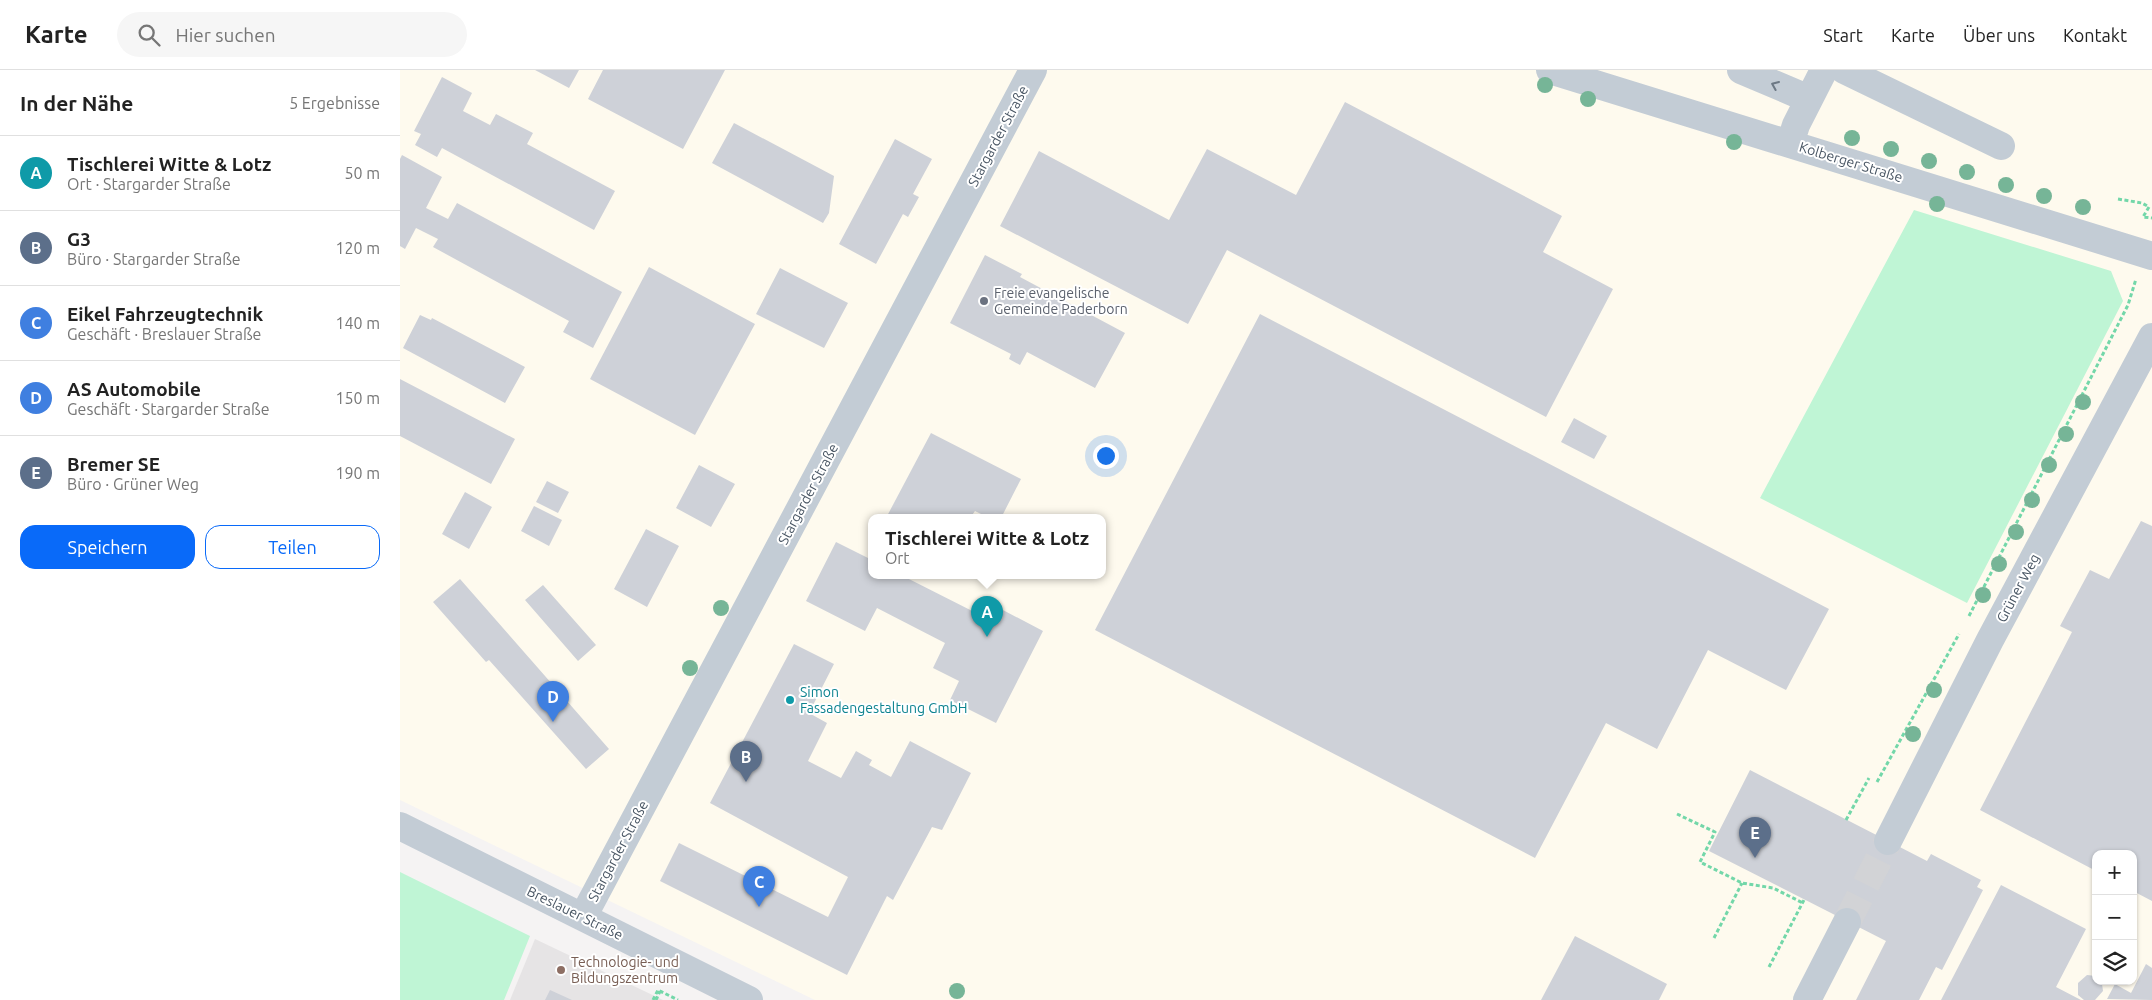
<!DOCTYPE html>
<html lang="de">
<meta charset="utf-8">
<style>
:root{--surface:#fff;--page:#f6f6f6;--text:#222;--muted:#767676;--line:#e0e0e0;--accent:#096af9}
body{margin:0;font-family:Ubuntu,sans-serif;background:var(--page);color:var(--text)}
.controls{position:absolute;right:15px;bottom:15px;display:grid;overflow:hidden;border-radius:10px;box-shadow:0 1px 4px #0004}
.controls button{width:45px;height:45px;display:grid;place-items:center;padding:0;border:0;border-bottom:1px solid var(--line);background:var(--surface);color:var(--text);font:25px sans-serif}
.you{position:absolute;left:705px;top:385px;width:18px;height:18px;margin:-12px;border:4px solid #fff;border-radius:50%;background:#1a73e8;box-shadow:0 0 0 8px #1a73e833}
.badge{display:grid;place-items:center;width:32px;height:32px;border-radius:50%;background:var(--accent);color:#fff;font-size:16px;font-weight:700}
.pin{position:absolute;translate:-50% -41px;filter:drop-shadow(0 1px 2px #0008)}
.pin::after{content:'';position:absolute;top:26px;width:18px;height:15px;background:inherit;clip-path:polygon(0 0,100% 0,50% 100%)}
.popup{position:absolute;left:468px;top:444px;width:238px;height:65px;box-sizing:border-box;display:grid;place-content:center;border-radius:10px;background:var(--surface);filter:drop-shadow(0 1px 4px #0005);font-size:16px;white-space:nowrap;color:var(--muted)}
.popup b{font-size:19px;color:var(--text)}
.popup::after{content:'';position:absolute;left:50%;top:100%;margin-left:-10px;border:10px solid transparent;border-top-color:var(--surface)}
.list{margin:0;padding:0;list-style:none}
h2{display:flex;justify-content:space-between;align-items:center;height:65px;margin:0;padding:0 20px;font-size:21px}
h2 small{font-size:16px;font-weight:400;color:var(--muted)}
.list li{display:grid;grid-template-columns:32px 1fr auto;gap:15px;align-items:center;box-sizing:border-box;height:75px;padding:0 20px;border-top:1px solid var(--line)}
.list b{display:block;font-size:19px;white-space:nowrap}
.list p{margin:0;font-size:16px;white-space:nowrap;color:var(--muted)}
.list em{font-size:16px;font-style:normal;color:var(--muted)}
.actions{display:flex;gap:10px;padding:15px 20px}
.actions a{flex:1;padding:11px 0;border:1px solid var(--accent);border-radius:15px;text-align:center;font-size:18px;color:var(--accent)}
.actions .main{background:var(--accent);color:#fff}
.icon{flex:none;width:28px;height:28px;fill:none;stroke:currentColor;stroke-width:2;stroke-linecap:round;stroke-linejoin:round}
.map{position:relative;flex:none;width:1752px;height:930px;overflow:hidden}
header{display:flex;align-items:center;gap:30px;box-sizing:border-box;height:70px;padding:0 25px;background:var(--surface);border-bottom:1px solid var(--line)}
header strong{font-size:24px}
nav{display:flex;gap:28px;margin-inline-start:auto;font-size:18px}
.search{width:350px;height:45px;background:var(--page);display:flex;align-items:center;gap:12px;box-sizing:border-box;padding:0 18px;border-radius:28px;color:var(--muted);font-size:19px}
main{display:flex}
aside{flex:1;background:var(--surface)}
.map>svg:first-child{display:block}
</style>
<header>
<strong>Karte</strong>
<div class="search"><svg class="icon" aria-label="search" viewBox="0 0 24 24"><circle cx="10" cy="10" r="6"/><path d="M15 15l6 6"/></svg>Hier suchen</div>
<nav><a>Start</a><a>Karte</a><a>Über uns</a><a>Kontakt</a></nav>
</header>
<main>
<aside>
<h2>In der Nähe<small>5 Ergebnisse</small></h2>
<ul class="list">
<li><span class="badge" style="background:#0f9aa8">A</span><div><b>Tischlerei Witte &amp; Lotz</b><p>Ort · Stargarder Straße</p></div><em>50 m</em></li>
<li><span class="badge" style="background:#5c6f8a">B</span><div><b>G3</b><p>Büro · Stargarder Straße</p></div><em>120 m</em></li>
<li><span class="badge" style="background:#3f7fe0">C</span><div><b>Eikel Fahrzeugtechnik</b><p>Geschäft · Breslauer Straße</p></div><em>140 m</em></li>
<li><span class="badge" style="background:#3f7fe0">D</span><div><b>AS Automobile</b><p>Geschäft · Stargarder Straße</p></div><em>150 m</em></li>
<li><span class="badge" style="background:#5c6f8a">E</span><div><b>Bremer SE</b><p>Büro · Grüner Weg</p></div><em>190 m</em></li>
</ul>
<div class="actions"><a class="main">Speichern</a><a>Teilen</a></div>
</aside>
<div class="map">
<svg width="1752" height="930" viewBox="0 0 1752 930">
<rect width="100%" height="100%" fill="#f5f3f3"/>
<path fill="#fefaee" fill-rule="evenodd" d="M0,0H1752V930H415L0,730ZM472,448H702V506H472ZM1696,784H1733V911H1696Z"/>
<path fill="#e6e4e5" d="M135,869L263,930H110Z"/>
<path fill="#bff5d5" d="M1514,140L1711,201L1723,231L1567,533L1360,428Z
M0,802L130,866L104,930H0Z"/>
<path fill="#ced1d8" d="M135,0H179L169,18Z
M203,0H325L283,79L188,29Z
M42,7L72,23L63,41L90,55L96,44L133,63L127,74L215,121L194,160L42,78L37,87L15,75L21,64L14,61Z
M945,32L1162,146L1143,182L1213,219L1146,347L827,180L788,254L600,156L639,81L769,150L807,79L896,125Z
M334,53L434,106L429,143L423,153L312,93Z
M495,69L532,89L513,124L519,127L508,147L503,144L476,194L439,174Z
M2,85L42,107L26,138L48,149L57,133L222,222L193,278L163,262L169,251L33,177L38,169L16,158L5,179L0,176V89Z
M585,185L622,204L620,207L725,263L695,318L627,282L620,295L609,289L611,284L550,253Z
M249,197L355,254L295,365L190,309Z
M380,198L448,233L424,278L356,244Z
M860,244L1429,539L1386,620L1308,580L1257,679L1206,653L1135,788L695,560Z
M20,245L31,250L32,248L125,297L105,333L3,278Z
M0,309L115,369L91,414L0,366Z
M1174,348L1207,366L1194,389L1161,372Z
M531,363L621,409L601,448H589L575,441L570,448H486Z
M299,395L335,414L311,457L276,438Z
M147,411L169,422L158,443L136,432Z
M65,422L92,437L69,479L42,464Z
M134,436L162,450L149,476L121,461Z
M1741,451L1752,456V831L1733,821V784H1696V801L1580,740L1672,562L1660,556L1690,500L1709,509Z
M246,459L279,476L247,537L214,519Z
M436,472L472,490V506H503L594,552L601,539L643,561L596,653L550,630L559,611L533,598L545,573L477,538L465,561L406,531Z
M60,509L209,679L186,699L89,590L86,592L33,532Z
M143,515L196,575L178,591L125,530Z
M394,574L434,594L409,643L427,653L408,691L441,708L456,681L472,690L469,695L491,707L510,671L571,703L542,760L532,757L493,830L487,826L447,905L260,811L279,773L428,847L448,807L310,733Z
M1350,700L1527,791L1531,784L1581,810L1577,817L1583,820L1542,900L1536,897L1519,930H1456L1486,871L1309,781Z
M1601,815L1686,859L1656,917L1681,930H1541Z
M1175,866L1267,914L1259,930H1141Z
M1746,894L1752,898V930L1707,929L1715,914L1731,923Z
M1687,905L1696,906V911H1701L1702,914L1703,921L1695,930H1684L1678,925V913Z
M150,920L172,930H145Z"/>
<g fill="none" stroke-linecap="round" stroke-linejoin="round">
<path stroke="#d2d3d6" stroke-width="28" stroke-dasharray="28 14" stroke-linecap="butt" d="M1447,852L1488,771"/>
<path stroke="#73d7a9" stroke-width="3" stroke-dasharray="4 2.5" stroke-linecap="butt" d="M1718,129L1742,133L1749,137L1743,147L1752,148
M1569,546L1728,235L1736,209
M1477,712L1559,564
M1277,744L1315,762L1300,792L1342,813L1373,818L1403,833
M1446,750L1469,708
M1314,868L1342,813
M1369,897L1404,830
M253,930L258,920L278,930
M256,930L260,921"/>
<path stroke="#c3ccd5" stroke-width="28" d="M1150,0L1752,186
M1341,0L1409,29
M1444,0L1601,76
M1390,74L1396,55L1424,0
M0,756L349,930
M1488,771L1590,570L1752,267
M183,847L633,0
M1407,930L1447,852"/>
</g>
<g fill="#76b597">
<circle cx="1145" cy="15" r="8"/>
<circle cx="1188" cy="29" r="8"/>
<circle cx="1452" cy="68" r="8"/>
<circle cx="1334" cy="72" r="8"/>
<circle cx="1491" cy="79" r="8"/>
<circle cx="1529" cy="91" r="8"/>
<circle cx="1567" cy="102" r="8"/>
<circle cx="1606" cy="115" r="8"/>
<circle cx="1644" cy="126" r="8"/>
<circle cx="1537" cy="134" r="8"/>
<circle cx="1683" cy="137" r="8"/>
<circle cx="1683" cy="332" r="8"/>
<circle cx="1666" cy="364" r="8"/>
<circle cx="1649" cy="395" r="8"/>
<circle cx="1632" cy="430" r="8"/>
<circle cx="1616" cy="462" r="8"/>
<circle cx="1599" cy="494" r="8"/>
<circle cx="1583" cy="525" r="8"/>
<circle cx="321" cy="538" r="8"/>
<circle cx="290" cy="598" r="8"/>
<circle cx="1534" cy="620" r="8"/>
<circle cx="1513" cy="664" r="8"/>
<circle cx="557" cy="921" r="8"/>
</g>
<defs><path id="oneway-chevron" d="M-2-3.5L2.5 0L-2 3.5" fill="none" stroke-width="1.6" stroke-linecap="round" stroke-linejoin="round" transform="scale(1.25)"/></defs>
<use stroke="#6d7985" href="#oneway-chevron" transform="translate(1375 15) rotate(-157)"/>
<circle fill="#6b7280" stroke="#fff" stroke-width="2" cx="584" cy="231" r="5"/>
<circle fill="#0f9aa8" stroke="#fff" stroke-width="2" cx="390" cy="630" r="5"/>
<circle fill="#8d6e63" stroke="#fff" stroke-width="2" cx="161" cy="900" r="5"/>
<g text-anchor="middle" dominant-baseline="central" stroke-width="4" stroke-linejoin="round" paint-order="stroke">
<g font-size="14" fill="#485563" stroke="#fff">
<text transform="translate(598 66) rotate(-62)">Stargarder Straße</text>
<text transform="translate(1451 92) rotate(17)">Kolberger Straße</text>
<text transform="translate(408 424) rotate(-62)">Stargarder Straße</text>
<text transform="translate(1618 518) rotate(-62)">Grüner Weg</text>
<text transform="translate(218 781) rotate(-62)">Stargarder Straße</text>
<text transform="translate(175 843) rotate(26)">Breslauer Straße</text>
</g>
<g font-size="14" fill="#5b616d" stroke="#fff" text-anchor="start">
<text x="594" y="223">Freie evangelische<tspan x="594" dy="16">Gemeinde Paderborn</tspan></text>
</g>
<g font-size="14" fill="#0d838f" stroke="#fff" text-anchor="start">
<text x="400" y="622">Simon<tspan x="400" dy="16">Fassadengestaltung GmbH</tspan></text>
</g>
<g font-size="14" fill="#785e54" stroke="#fff" text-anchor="start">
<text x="171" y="892">Technologie- und<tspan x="171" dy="16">Bildungszentrum</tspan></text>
</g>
</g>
</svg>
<div class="controls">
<button>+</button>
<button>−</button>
<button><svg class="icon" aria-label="layers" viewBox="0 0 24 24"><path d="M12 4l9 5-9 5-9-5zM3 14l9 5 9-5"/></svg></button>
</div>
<div class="you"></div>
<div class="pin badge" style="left:587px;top:567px;background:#0f9aa8">A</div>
<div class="popup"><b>Tischlerei Witte &amp; Lotz</b>Ort</div>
<div class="pin badge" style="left:346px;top:712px;background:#5c6f8a">B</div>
<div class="pin badge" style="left:359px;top:837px;background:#3f7fe0">C</div>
<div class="pin badge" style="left:153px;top:652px;background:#3f7fe0">D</div>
<div class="pin badge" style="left:1355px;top:788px;background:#5c6f8a">E</div>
</div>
</main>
